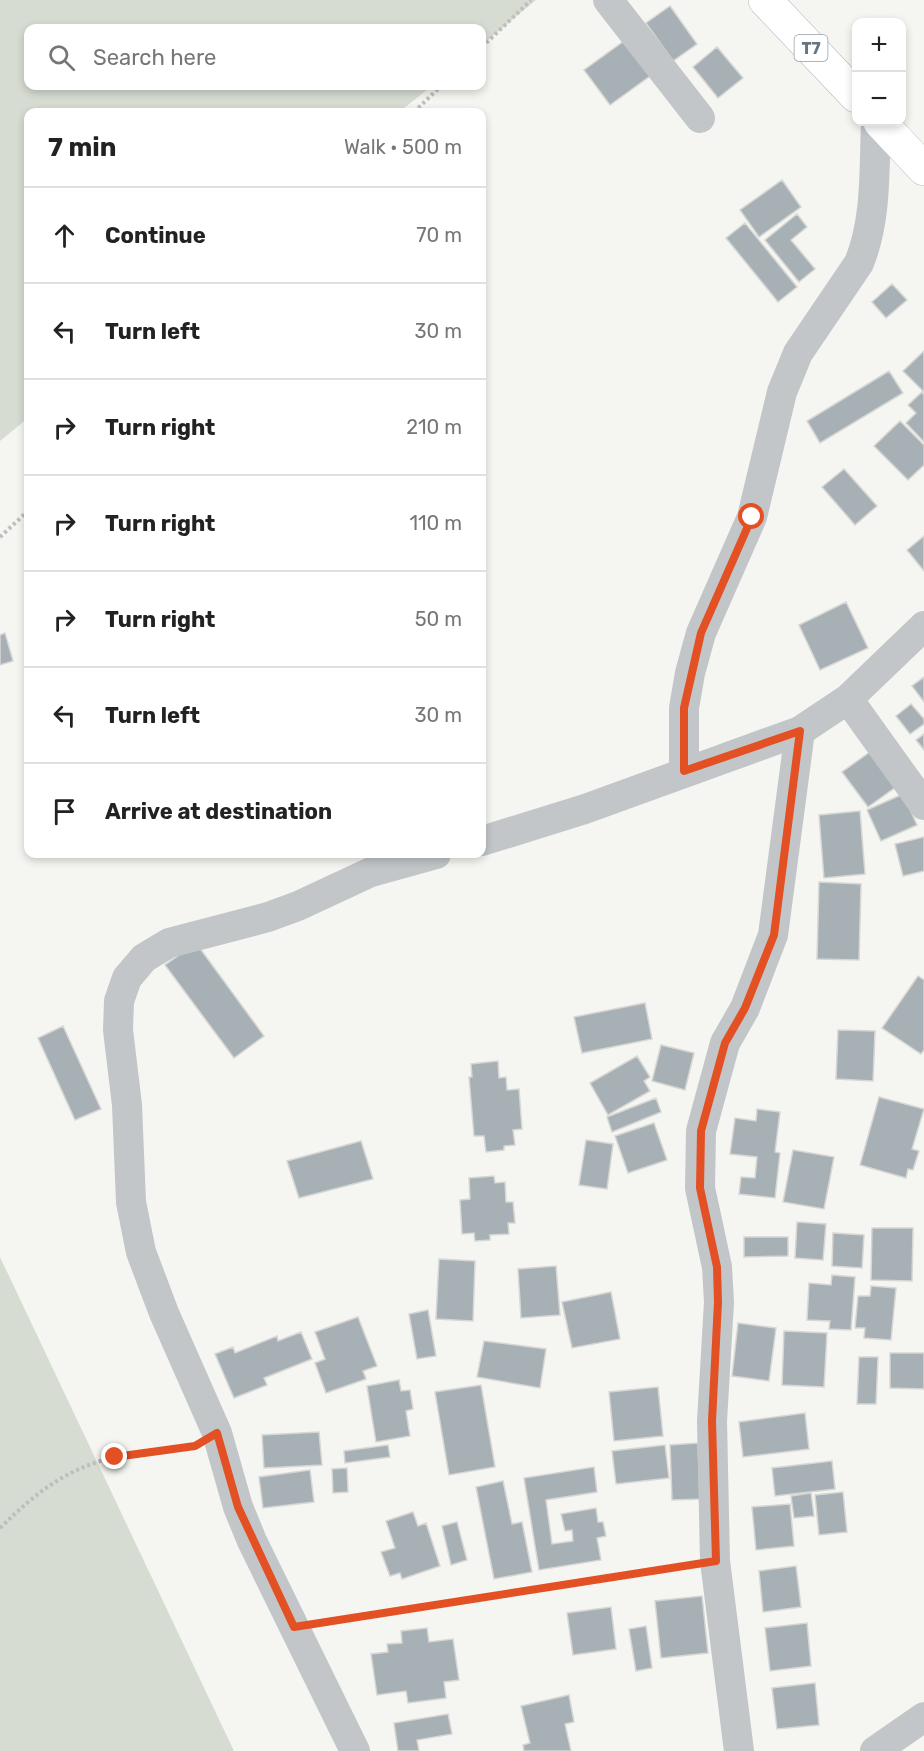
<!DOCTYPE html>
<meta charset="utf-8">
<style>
:root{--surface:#fff;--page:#f2f2f2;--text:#222;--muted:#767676;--line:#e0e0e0}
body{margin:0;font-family:Rubik,sans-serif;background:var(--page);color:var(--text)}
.controls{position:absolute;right:18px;top:18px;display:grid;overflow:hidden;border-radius:12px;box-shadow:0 3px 9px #0003}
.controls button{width:54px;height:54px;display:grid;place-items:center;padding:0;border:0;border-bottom:2px solid var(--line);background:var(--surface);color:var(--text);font:30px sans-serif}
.stop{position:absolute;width:18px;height:18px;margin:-14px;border:4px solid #e35024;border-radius:50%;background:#fff}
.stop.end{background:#e35024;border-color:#fff;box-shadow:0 2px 6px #0008}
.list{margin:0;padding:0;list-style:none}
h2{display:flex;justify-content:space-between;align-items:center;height:78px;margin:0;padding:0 24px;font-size:26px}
h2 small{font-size:20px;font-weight:400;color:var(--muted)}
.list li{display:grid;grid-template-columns:39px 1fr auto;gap:18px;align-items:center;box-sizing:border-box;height:96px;padding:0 24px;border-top:2px solid var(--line)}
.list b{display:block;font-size:22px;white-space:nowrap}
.list em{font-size:20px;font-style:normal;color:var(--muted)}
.icon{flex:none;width:33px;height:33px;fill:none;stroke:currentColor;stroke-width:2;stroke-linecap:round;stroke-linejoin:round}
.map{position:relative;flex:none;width:924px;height:1751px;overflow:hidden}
.search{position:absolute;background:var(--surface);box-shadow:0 3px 9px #0003;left:24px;top:24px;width:462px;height:66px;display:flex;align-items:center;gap:15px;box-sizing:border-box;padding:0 21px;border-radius:12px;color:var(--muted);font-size:22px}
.panel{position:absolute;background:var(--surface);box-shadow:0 3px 9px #0003;left:24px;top:108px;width:462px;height:750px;border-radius:12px}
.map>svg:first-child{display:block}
</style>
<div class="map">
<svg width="924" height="1751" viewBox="0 0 924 1751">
<rect width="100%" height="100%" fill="#f5f5f1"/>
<path fill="#d6dcd2" d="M0,0H536L482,45V28H28V86H432L399,112H28V418L0,441Z
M0,1257L234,1751H0Z"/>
<path fill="#a7b0b5" stroke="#d6d6d4" stroke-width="1.5" d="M670,6L697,44L673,61L646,23Z
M631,36L657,71L610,105L584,70Z
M717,47L743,78L718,98L693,67Z
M782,180L801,207L759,237L740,210Z
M797,214L807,227L791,240L815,269L799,282L765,240Z
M745,223L797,287L778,302L726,238Z
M892,284L907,300L886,318L872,302Z
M924,351V392L903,371Z
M889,371L903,393L820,443L807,421Z
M922,392L924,395V442L906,423L916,413L908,405Z
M900,421L924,445V465L908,480L874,446Z
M844,469L877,506L855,525L822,487Z
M924,536V571L907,550Z
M846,602L868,648L820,670L799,625Z
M5,633L13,661L0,665V635Z
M924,677V702L912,686Z
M911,704L924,719V724L910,734L896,716Z
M924,734V750L916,740Z
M874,749L900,784L868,807L842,772Z
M903,794L917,825L881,841L867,810Z
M860,811L865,874L824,878L819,815Z
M924,837V871L903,876L895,844Z
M819,882L861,884L859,960L817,959Z
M196,943L264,1036L234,1058L165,965Z
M918,976L924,980V1050L921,1054L882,1028Z
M645,1003L652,1039L582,1053L574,1017Z
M63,1026L101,1109L75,1120L38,1038Z
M838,1030L875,1031L873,1081L836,1079Z
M661,1045L694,1053L685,1090L652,1081Z
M637,1056L650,1077L644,1081L650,1091L608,1115L590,1083Z
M498,1061L499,1078L506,1077L507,1090L519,1089L522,1129L513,1130L515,1145L504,1146V1150L486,1152L484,1136H474L469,1077H472L471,1064Z
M879,1097L924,1109L912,1149L919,1151L913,1170L908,1169L906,1178L860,1165Z
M656,1098L661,1112L612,1132L607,1117Z
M757,1109L780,1112L775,1152L780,1153L775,1198L739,1194L741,1177L755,1178L757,1157L730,1154L735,1118L756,1121Z
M654,1123L667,1160L628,1173L615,1136Z
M586,1140L613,1144L607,1189L579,1185Z
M361,1141L373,1179L299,1198L287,1161Z
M793,1150L834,1157L824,1209L783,1202Z
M494,1176L495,1183L505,1182L506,1202H513L515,1223H508L509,1234L490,1235V1240L475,1241L474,1233L462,1234L460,1200L470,1199L469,1178Z
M797,1222L826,1224L823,1260L795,1258Z
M872,1228H913L912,1281L871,1280Z
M833,1233L864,1235L862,1268L832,1266Z
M744,1237H788V1256L744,1257Z
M439,1259L475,1261L473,1321L436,1319Z
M556,1266L560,1315L521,1318L518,1269Z
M832,1275L855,1277L851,1330L829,1329L830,1321L807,1320L809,1283L831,1285Z
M871,1286L896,1288L891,1340L864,1338L865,1328H855L858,1296H870Z
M611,1292L620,1339L572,1348L562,1302Z
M428,1310L436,1356L417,1359L409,1314Z
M358,1317L377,1366L363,1371L366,1379L326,1393L315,1363L325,1359L315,1332Z
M738,1323L776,1328L769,1381L732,1376Z
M784,1331L827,1333L824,1387L782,1385Z
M301,1332L312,1359L264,1378L267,1385L234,1398L215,1354L233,1347L235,1353L277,1336L278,1341Z
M484,1341L546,1349L540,1388L477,1377Z
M890,1353H924V1389L890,1388Z
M859,1357H878L876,1404H857Z
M399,1380L401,1391L410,1390L413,1409L406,1411L410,1436L376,1442L367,1386Z
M481,1385L495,1467L449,1475L435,1392Z
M658,1387L663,1436L614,1441L609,1392Z
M805,1413L809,1449L743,1457L739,1422Z
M319,1432L322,1465L264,1468L262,1435Z
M698,1443L700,1499L672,1500L670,1445Z
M388,1445L390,1457L345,1463L344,1451Z
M665,1445L669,1478L616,1484L612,1451Z
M832,1461L835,1489L775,1496L772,1468Z
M594,1467L597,1492L546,1500L552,1544L573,1541L572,1530L565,1531L561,1514L596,1508L598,1522H603L606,1536L597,1538L601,1560L539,1570L524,1478Z
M347,1468L348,1492L333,1493L332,1469Z
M310,1470L314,1502L263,1508L259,1477Z
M503,1481L512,1524L522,1522L532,1572L494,1579L476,1487Z
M843,1492L847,1532L819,1535L815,1495Z
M811,1493L814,1516L794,1518L791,1496Z
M790,1504L794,1546L756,1550L752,1507Z
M413,1512L418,1526L426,1523L440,1566L402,1579L400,1573L390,1576L381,1552L395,1548L386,1521Z
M457,1522L467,1560L451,1565L442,1526Z
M796,1566L801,1607L763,1612L759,1571Z
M702,1596L708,1653L661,1658L655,1601Z
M611,1607L616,1649L573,1655L567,1613Z
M807,1623L811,1666L770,1671L765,1628Z
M646,1626L652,1668L636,1671L629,1629Z
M427,1628L429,1642L453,1639L459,1680L444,1682L446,1698L408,1703L406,1691L377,1695L371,1654L388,1652L387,1644L402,1643L401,1631Z
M815,1683L819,1725L777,1729L772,1688Z
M569,1695L574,1722L565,1724L571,1751H524L523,1745L530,1743L521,1706Z
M448,1714L452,1734L417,1740L419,1751H398L394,1723Z"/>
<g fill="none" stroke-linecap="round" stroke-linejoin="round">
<defs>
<path id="highway" d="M765,0L856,96
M880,122L924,169"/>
</defs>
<use href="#highway" stroke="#b5b8bb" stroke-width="34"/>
<path stroke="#bcbec0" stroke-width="4" stroke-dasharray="3 3" stroke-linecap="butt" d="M482,47L531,0
M414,112L441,86
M0,537L28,511
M0,1528C36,1493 65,1469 115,1457C141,1451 167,1452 193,1446
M322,1623L688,1566"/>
<path stroke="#c2c6c9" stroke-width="30" d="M608,0L700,118
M848,699L924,805
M684,771V708L690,673L701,633L752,517L782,392L798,353L859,263C877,219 874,169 876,122
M482,841L585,809L800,731L848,699L924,626
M355,1751L252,1541L238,1507L217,1433L164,1313L141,1252L131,1202L127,1105L118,1030L119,1001L127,978L144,958L169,943L268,917L298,906L371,872L436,854
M739,1751L715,1561L712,1421L719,1302L717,1267L700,1188L701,1131L725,1043L745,1008L773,935L800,731
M875,1751L924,1717"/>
<use href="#highway" stroke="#fff" stroke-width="33"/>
</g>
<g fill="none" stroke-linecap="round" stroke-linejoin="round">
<path stroke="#e35024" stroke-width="8" d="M115,1457L195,1446L217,1433L238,1507L294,1627L716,1561L712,1421L718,1302L717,1267L700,1188L701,1131L725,1043L745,1008L774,935L800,731L684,771V708L701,633L752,517"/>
</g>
<g text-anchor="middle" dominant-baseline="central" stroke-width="6" stroke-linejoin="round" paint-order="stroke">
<rect fill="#fff" stroke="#929ea8" stroke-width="1.5" x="794.5" y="35" width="33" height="26" rx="4.5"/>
<g font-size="16" font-weight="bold" fill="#647583">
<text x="811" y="48">T7</text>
</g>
</g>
</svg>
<div class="controls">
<button>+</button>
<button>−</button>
</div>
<div class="stop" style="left:752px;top:517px"></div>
<div class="stop end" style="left:115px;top:1457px"></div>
<div class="search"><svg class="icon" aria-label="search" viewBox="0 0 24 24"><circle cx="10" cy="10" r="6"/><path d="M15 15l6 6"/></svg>Search here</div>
<section class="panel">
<h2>7 min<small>Walk · 500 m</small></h2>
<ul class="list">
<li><svg class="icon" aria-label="ahead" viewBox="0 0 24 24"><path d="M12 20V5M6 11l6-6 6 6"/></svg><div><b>Continue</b></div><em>70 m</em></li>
<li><svg class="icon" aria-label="left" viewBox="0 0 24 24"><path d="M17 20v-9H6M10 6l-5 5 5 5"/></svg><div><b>Turn left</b></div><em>30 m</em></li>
<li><svg class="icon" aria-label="right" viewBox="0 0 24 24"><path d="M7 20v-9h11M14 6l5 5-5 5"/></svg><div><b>Turn right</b></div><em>210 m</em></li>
<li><svg class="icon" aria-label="right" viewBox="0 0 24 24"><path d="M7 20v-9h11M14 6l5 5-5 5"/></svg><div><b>Turn right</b></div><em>110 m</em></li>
<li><svg class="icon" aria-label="right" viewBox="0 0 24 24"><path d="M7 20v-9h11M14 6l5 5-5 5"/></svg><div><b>Turn right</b></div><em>50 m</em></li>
<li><svg class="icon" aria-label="left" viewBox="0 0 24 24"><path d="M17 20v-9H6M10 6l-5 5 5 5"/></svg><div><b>Turn left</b></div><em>30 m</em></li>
<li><svg class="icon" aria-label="arrive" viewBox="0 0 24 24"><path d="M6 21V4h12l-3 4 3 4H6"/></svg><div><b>Arrive at destination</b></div></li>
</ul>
</section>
</div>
